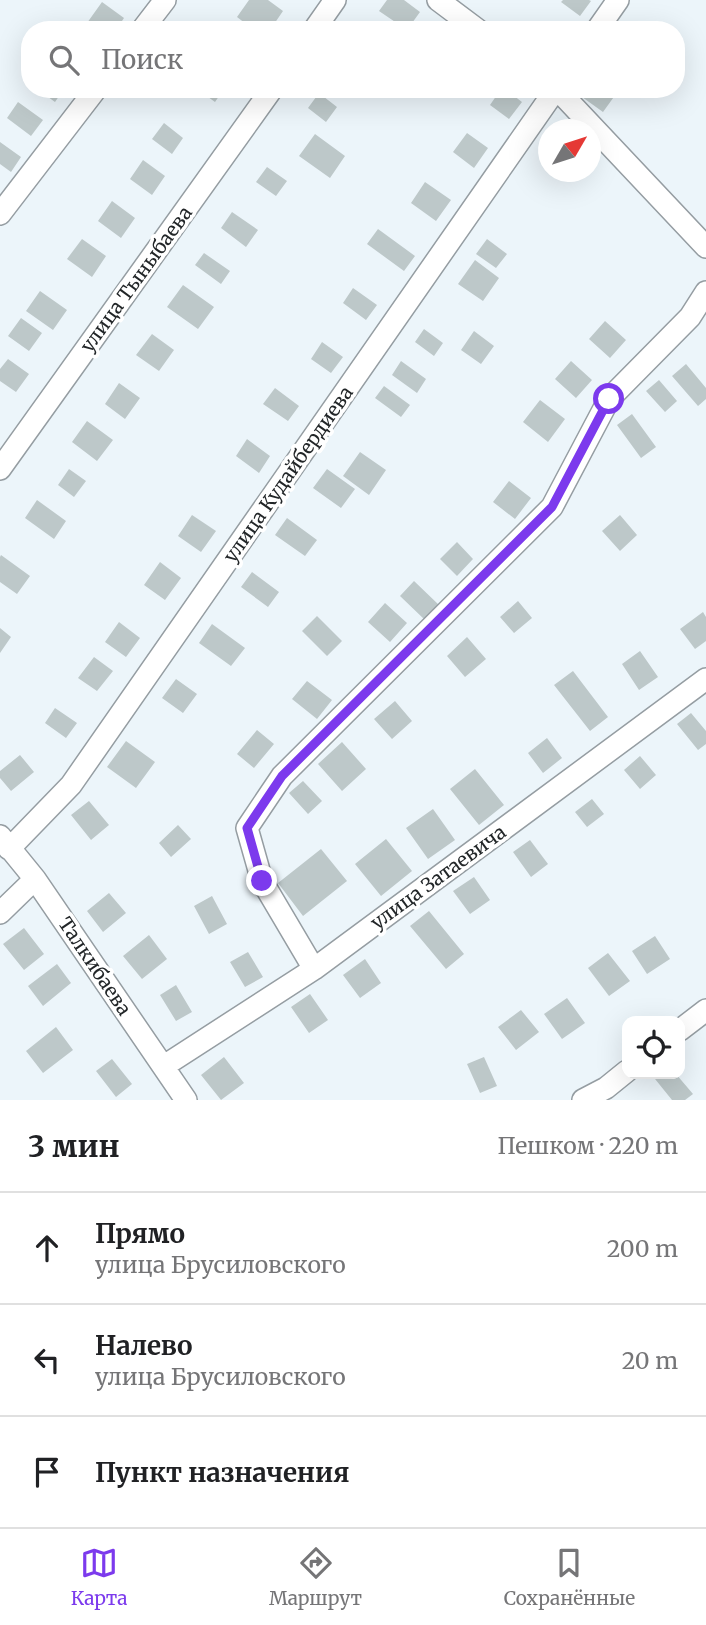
<!DOCTYPE html>
<html lang="ru">
<meta charset="utf-8">
<style>
:root{--surface:#fff;--page:#f6f6f6;--text:#202124;--muted:#757577;--line:#e0e0e0;--accent:#7c3aed}
body{margin:0;font-family:Merriweather,serif;background:var(--page);color:var(--text)}
.controls{position:absolute;right:21px;bottom:21px;display:grid;overflow:hidden;border-radius:14px;box-shadow:0 7px 28px #0002}
.controls button{width:63px;height:63px;display:grid;place-items:center;padding:0;border:0;border-bottom:2px solid var(--line);background:var(--surface);color:var(--text);font:35px sans-serif}
.compass{position:absolute;left:538px;top:119px;width:63px;height:63px;border-radius:50%;background:var(--surface);box-shadow:0 7px 28px #0002;rotate:51deg}
.stop{position:absolute;width:21px;height:21px;margin:-16px;border:5px solid #7c3aed;border-radius:50%;background:#fff}
.stop.end{background:#7c3aed;border-color:#fff;box-shadow:0 2px 7px #0008}
.list{margin:0;padding:0;list-style:none}
h2{display:flex;justify-content:space-between;align-items:center;height:91px;margin:0;padding:0 28px;font-size:30px}
h2 small{font-size:23px;font-weight:400;color:var(--muted)}
.list li{display:grid;grid-template-columns:46px 1fr auto;gap:21px;align-items:center;box-sizing:border-box;height:112px;padding:0 28px;border-top:2px solid var(--line)}
.list b{display:block;font-size:26px;white-space:nowrap}
.list p{margin:0;font-size:23px;white-space:nowrap;color:var(--muted)}
.list em{font-size:23px;font-style:normal;color:var(--muted)}
.icon{flex:none;width:38px;height:38px;fill:none;stroke:currentColor;stroke-width:2;stroke-linecap:round;stroke-linejoin:round}
.map{position:relative;flex:none;width:706px;height:1100px;overflow:hidden}
.search{position:absolute;background:var(--surface);box-shadow:0 7px 28px #0002;left:21px;right:21px;top:21px;height:77px;display:flex;align-items:center;gap:18px;box-sizing:border-box;padding:0 24px;border-radius:28px;color:var(--muted);font-size:26px}
.sheet{height:427px;background:var(--surface)}
nav{display:flex;justify-content:space-around;align-items:center;box-sizing:border-box;height:98px;border-top:2px solid var(--line);background:var(--surface);font-size:19px;color:var(--muted)}
nav a{display:grid;justify-items:center;gap:4px}
nav .on{color:var(--accent)}
.map>svg:first-child{display:block}
</style>
<div class="map">
<svg width="706" height="1100" viewBox="0 0 706 1100">
<rect width="100%" height="100%" fill="#ecf5fa"/>
<path fill="#bdc8c9" d="M249,0H268L283,11L270,30H254L237,17Z
M387,0H404L420,12L407,30L379,11Z
M563,0H589L591,1L580,16L561,2Z
M102,2L124,18L116,30H96L87,23Z
M37,89H64L55,102Z
M197,89H224L215,102Z
M501,89H505L522,102L509,119L490,105Z
M587,89H609L616,94L603,112L582,97Z
M319,93L337,107L326,122L308,108Z
M18,102L43,120L31,136L7,118Z
M164,123L183,138L172,154L152,139Z
M467,133L488,148L474,168L453,152Z
M315,134L345,156L330,178L299,156Z
M0,142L21,157L11,172L0,164Z
M143,160L165,176L152,195L130,179Z
M267,167L287,181L276,196L256,182Z
M425,182L451,200L436,221L411,203Z
M112,201L135,218L121,238L98,221Z
M232,212L258,230L246,247L221,228Z
M378,229L415,256L404,271L367,244Z
M82,239L106,256L92,277L67,259Z
M487,239L507,254L496,268L476,254Z
M204,253L230,271L221,284L195,265Z
M475,260L499,278L483,301L458,284Z
M183,285L214,307L198,329L167,307Z
M353,288L377,305L366,320L343,303Z
M40,291L67,310L53,330L26,311Z
M21,318L42,333L29,351L8,336Z
M605,321L626,340L610,358L589,339Z
M424,329L443,343L434,356L415,342Z
M474,331L494,346L481,364L461,350Z
M152,334L174,350L159,371L136,355Z
M322,342L343,357L331,373L311,359Z
M8,359L29,374L16,392L0,381V369Z
M401,361L426,379L417,393L392,375Z
M571,361L592,380L576,398L555,379Z
M686,364L706,388V399L698,406L672,376Z
M659,380L677,401L665,412L646,391Z
M119,383L140,398L125,419L105,404Z
M384,386L410,405L401,417L375,398Z
M275,388L299,406L288,421L263,404Z
M540,400L565,419L548,442L523,422Z
M632,414L656,447L641,458L617,425Z
M87,421L113,440L97,461L72,442Z
M247,439L270,456L259,473L236,456Z
M360,452L386,470L369,495L343,476Z
M69,469L86,481L74,497L58,485Z
M327,469L355,489L341,508L313,488Z
M509,481L531,498L515,519L493,502Z
M37,500L66,521L54,539L25,518Z
M192,515L216,531L201,552L178,536Z
M620,515L637,535L620,551L602,531Z
M287,518L317,540L305,556L275,535Z
M457,542L473,559L457,576L440,559Z
M1,555L30,576L17,594L0,582V557Z
M160,562L181,578L165,600L144,585Z
M252,572L279,592L268,607L241,587Z
M414,581L439,605L425,620L400,596Z
M518,601L532,618L514,633L500,617Z
M385,603L407,623L390,642L368,622Z
M703,612L706,617V641L695,649L680,629Z
M317,616L342,641L327,656L302,631Z
M119,622L140,638L126,657L105,642Z
M212,624L245,648L231,666L199,643Z
M0,628L11,637L0,653Z
M467,637L486,659L465,677L447,656Z
M640,651L658,677L639,690L622,664Z
M94,657L113,671L97,691L78,678Z
M573,671L608,717L590,731L554,685Z
M176,679L197,694L183,713L162,698Z
M307,681L332,700L317,719L292,699Z
M395,701L412,721L392,739L374,719Z
M55,708L77,723L66,738L45,723Z
M691,713L706,731V744L698,750L677,724Z
M257,730L274,744L254,768L237,754Z
M547,738L562,758L543,773L528,753Z
M126,741L155,762L136,788L107,767Z
M342,742L366,769L342,791L318,764Z
M20,755L34,772L11,791L0,778V771Z
M640,756L656,775L640,789L624,770Z
M475,769L504,805L479,825L450,789Z
M303,781L322,801L308,814L289,793Z
M592,799L604,814L587,827L575,812Z
M89,801L109,825L91,840L71,815Z
M433,809L455,840L428,859L406,828Z
M178,825L191,839L171,857L159,843Z
M386,839L412,871L381,896L355,864Z
M530,840L548,864L531,877L513,852Z
M321,849L347,881L303,916L278,883Z
M474,877L490,900L470,914L453,891Z
M109,893L126,913L103,932L87,911Z
M212,896L227,924L209,934L194,906Z
M429,911L464,954L446,969L410,926Z
M24,928L44,954L24,970L3,944Z
M149,935L167,959L142,979L123,956Z
M655,936L670,959L647,974L632,951Z
M248,952L263,977L245,987L230,962Z
M608,953L630,981L609,996L588,968Z
M365,959L381,983L360,998L343,975Z
M57,964L71,983L43,1006L28,986Z
M176,985L192,1012L176,1021L160,995Z
M310,994L328,1020L309,1033L291,1007Z
M567,998L585,1023L562,1039L544,1014Z
M521,1010L539,1032L516,1050L498,1027Z
M56,1027L73,1050L43,1073L26,1051Z
M224,1057L244,1083L221,1100L201,1075Z
M484,1057L497,1086L480,1093L467,1064Z
M112,1059L132,1084L116,1097L96,1071Z
M651,1074H676L693,1094L685,1100H672Z"/>
<g fill="none" stroke-linecap="round" stroke-linejoin="round">
<defs>
<path id="minor" d="M438,0L478,30
M142,30L165,0
M314,30L335,0
M597,30L618,0
M557,89L706,247
M0,214L96,89
M0,469L272,89
M0,836L35,879L186,1100
M9,849L71,785L556,89
M0,913L35,879
M314,969L262,881L247,828L282,776L552,507L609,399L690,317L706,292
M680,1030L706,1010
M164,1066L314,969L706,679
M583,1100L606,1088L627,1071"/>
</defs>
<use href="#minor" stroke="#959da2" stroke-width="24"/>
<use href="#minor" stroke="#fff" stroke-width="21"/>
</g>
<g fill="none" stroke-linecap="round" stroke-linejoin="round">
<path stroke="#7c3aed" stroke-width="9" d="M262,881L247,828L282,776L552,507L609,399"/>
</g>
<g text-anchor="middle" dominant-baseline="central" stroke-width="7" stroke-linejoin="round" paint-order="stroke">
<g font-size="19" fill="#222628" stroke="#fff">
<text transform="translate(136 279) rotate(-54)">улица Тыныбаева</text>
<text transform="translate(288 474) rotate(-55)">улица Кудайбердиева</text>
<text transform="translate(438 877) rotate(-36)">улица Затаевича</text>
<text transform="translate(95 966) rotate(56)">Талкибаева</text>
</g>
</g>
</svg>
<div class="controls">
<button><svg class="icon" aria-label="locate" viewBox="0 0 24 24"><circle cx="12" cy="12" r="6"/><path d="M12 2v4M12 18v4M2 12h4M18 12h4"/></svg></button>
</div>
<svg class="compass" viewBox="-18 -18 36 36"><path d="M0-13l5 13h-10z" fill="#e53935"/><path d="M0 13l5-13h-10z" fill="#757577"/></svg>
<div class="stop" style="left:609px;top:399px"></div>
<div class="stop end" style="left:262px;top:881px"></div>
<div class="search"><svg class="icon" aria-label="search" viewBox="0 0 24 24"><circle cx="10" cy="10" r="6"/><path d="M15 15l6 6"/></svg>Поиск</div>
</div>
<section class="sheet">
<h2>3 мин<small>Пешком · 220 m</small></h2>
<ul class="list">
<li><svg class="icon" aria-label="ahead" viewBox="0 0 24 24"><path d="M12 20V5M6 11l6-6 6 6"/></svg><div><b>Прямо</b><p>улица Брусиловского</p></div><em>200 m</em></li>
<li><svg class="icon" aria-label="left" viewBox="0 0 24 24"><path d="M17 20v-9H6M10 6l-5 5 5 5"/></svg><div><b>Налево</b><p>улица Брусиловского</p></div><em>20 m</em></li>
<li><svg class="icon" aria-label="arrive" viewBox="0 0 24 24"><path d="M6 21V4h12l-3 4 3 4H6"/></svg><div><b>Пункт назначения</b></div></li>
</ul>
</section>
<nav>
<a class="on"><svg class="icon" aria-label="map" viewBox="0 0 24 24"><path d="M3 6l6-2 6 2 6-2v14l-6 2-6-2-6 2zM9 4v14M15 6v14"/></svg>Карта</a>
<a><svg class="icon" aria-label="directions" viewBox="0 0 24 24"><path d="M12 3l9 9-9 9-9-9zM9 14v-3h6M13 9l2 2-2 2"/></svg>Маршрут</a>
<a><svg class="icon" aria-label="saved" viewBox="0 0 24 24"><path d="M7 4h10v16l-5-4-5 4z"/></svg>Сохранённые</a>
</nav>
